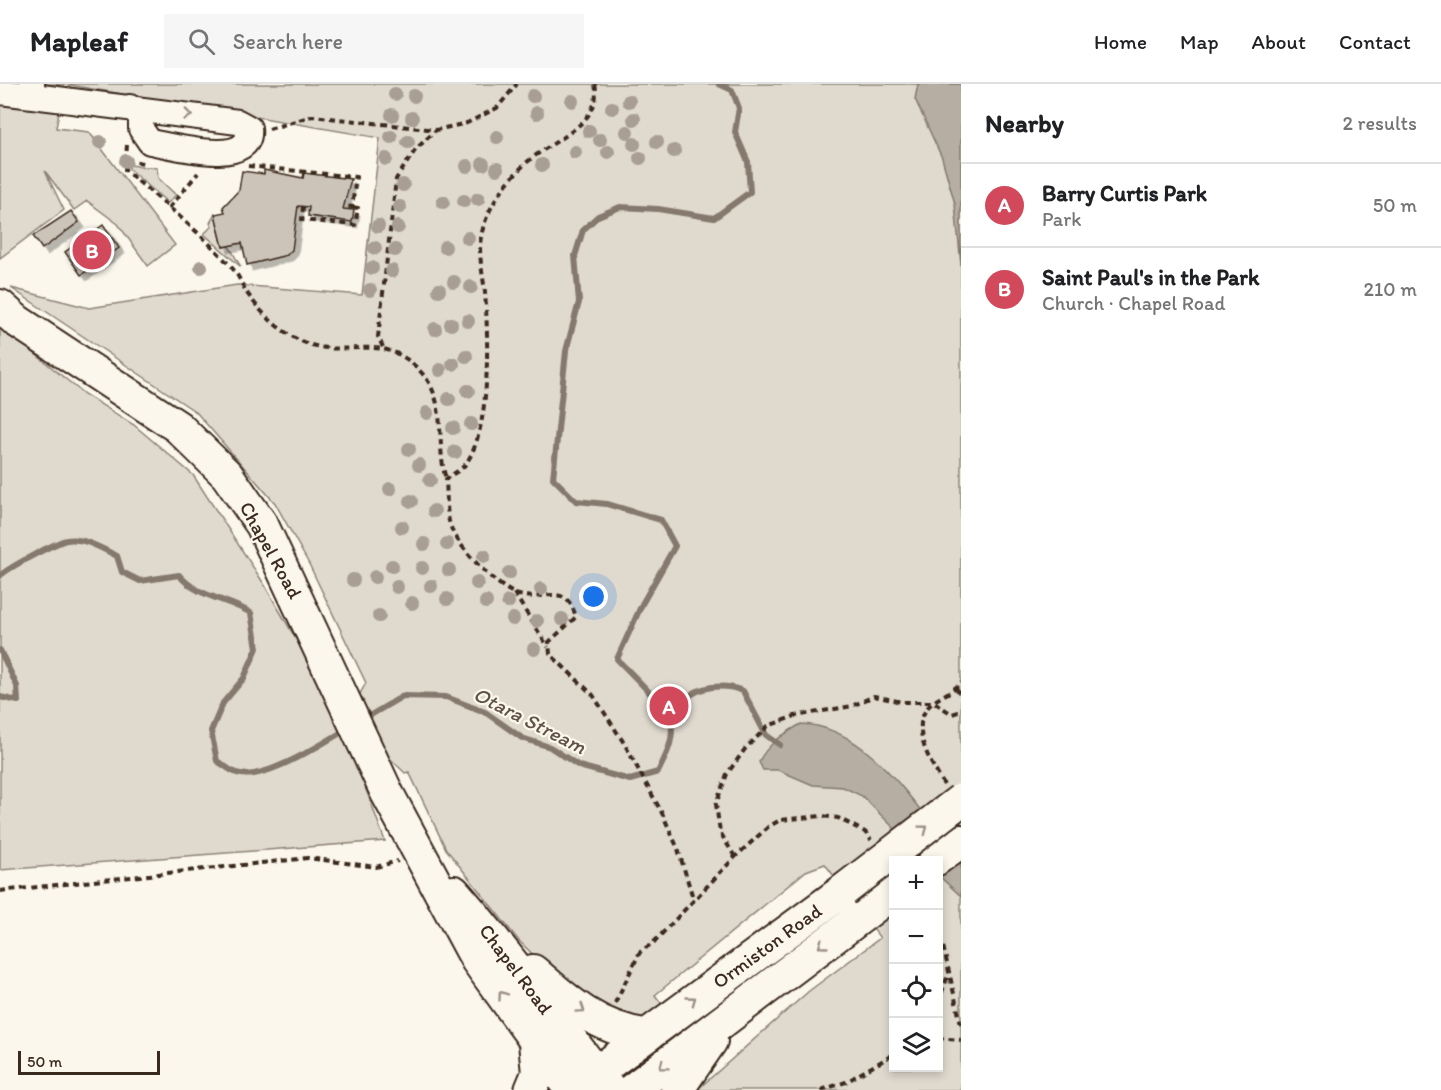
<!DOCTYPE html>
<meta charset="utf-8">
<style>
:root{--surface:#fff;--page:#f6f6f6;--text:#202124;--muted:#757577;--line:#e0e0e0;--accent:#d1495b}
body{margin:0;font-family:Itim,sans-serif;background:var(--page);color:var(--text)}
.controls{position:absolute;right:18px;bottom:18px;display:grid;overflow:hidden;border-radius:0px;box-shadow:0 3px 9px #0003}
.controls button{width:54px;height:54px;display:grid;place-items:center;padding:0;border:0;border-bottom:2px solid var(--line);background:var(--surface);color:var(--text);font:30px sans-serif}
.scale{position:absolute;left:18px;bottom:15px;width:142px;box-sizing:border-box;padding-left:6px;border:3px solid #3b2a1e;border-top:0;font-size:16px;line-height:21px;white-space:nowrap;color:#3b2a1e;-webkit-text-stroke:4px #fbf7ec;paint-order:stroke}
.you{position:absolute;left:594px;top:513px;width:21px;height:21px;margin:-15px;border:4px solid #fff;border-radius:50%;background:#1a73e8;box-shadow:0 0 0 9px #1a73e833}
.badge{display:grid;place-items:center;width:39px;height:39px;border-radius:50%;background:var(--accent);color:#fff;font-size:20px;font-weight:700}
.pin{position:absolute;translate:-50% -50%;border:3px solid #fff;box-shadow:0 2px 6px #0006}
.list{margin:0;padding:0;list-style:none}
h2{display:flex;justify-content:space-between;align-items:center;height:78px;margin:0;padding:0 24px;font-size:26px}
h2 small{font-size:20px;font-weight:400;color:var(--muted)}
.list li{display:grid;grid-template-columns:39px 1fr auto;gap:18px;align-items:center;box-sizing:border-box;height:84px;padding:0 24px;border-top:2px solid var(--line)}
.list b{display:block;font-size:22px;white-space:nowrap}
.list p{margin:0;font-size:20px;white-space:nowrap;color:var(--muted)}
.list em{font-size:20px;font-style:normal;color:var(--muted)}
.icon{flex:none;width:33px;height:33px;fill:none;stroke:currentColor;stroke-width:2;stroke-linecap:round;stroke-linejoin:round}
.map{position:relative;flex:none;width:961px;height:1006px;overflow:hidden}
header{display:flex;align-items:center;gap:36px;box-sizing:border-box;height:84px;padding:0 30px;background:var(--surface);border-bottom:2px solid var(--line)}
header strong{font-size:28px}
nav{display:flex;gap:33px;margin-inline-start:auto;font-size:21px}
.search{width:420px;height:54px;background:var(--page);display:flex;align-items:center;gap:15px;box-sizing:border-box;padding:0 21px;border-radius:0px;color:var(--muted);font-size:22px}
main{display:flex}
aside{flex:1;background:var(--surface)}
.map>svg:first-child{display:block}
</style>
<header>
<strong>Mapleaf</strong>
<div class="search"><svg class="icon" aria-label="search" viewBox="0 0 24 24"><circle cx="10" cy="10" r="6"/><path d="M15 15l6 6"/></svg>Search here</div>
<nav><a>Home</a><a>Map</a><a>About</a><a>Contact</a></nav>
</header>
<main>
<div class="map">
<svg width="961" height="1006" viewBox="0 0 961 1006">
<defs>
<filter id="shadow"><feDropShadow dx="5.5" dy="5.5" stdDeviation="0" flood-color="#0004"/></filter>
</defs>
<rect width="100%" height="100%" fill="#fbf7ec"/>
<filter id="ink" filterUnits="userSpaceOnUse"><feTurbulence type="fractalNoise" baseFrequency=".0167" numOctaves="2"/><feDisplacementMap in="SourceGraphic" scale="12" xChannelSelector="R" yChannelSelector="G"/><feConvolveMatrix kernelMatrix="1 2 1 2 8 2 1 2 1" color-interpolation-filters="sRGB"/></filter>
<g filter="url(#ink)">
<path fill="#dfd9ce" stroke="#8d8276" stroke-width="1.5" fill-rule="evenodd" d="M0,0H961V1006H697L809,907L880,854L825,780L806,787L655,911L664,923L646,936L633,940L578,914L519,857L446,765L409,688L405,689L374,659L357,615L366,599L309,480L275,419L196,328L11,204L89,224L237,201L362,211L380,54L64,0L56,44L89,48L175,161L148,182L118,140L87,117L74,126L45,87L64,126L0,174ZM894,776H938V984H894Z
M129,81L157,84L158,94L176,111L168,119L129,85Z
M215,130L223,163L229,162L241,183L204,150L212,142L210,139Z
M0,241L84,310L134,341L193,391L264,500L336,624L385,757L0,786Z"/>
<path fill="#b6aea2" stroke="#85796d" stroke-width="1.5" d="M918,0H961V181L955,120L942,74L915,15Z
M801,640C872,642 919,730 961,777V812L939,792L938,776H926L862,712L843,703L813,701L778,686H763L759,678C766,661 785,649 801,640Z"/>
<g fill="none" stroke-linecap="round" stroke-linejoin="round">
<path stroke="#85796d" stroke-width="6" d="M0,492C6,485 56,458 67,456C83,453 103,465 117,472L122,488L140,497L179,491C197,513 228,515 251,529L257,564L244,594L223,619L211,647L217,677C224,681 230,687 237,689C262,699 325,658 347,645
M0,566L17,602L18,617L0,613
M364,635L403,612L446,613L485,628L522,654L550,663L579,682L630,696L658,688C665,674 675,655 671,639C668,624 629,588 617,575L642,520L675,462L661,436L607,420L576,417L553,394L566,267L579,218L575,172L583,146L598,132L620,123L658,125L714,134L750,108L748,78L735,48L739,24L732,6L719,0
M671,638C675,632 678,622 683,617C699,601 724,599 743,607L766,651L780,661"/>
</g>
<path fill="#ccc4b9" stroke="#3b2a1e" stroke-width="1.5" filter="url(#shadow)" d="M264,86L303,94L304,89L351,95L343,125L354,126L352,138L308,132L309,123L298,122L292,166L287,171L247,181L242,159L223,163L215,130L225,128L223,123L239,106L242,87L264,90Z
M71,127L79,138L42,165L33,152Z
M103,141L119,164L81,191L65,168Z"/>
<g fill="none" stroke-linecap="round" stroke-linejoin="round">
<defs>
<path id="minor" d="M0,8L25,11L32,0
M25,11L238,38L249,44C254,85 173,62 150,58L141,45V32L130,23"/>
<path id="major" d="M0,222L17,237L178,343L227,391L262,441L387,709L477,876L571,1006
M935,776L961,757
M454,808C509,870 556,940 609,1004
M533,887C568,918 598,945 645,951
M531,1006L538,989L535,959
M573,1006L844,806
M632,1006L894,808
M677,1006L711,957"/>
</defs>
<use href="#minor" stroke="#3b2a1e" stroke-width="28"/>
<use href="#major" stroke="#3b2a1e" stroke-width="36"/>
<path stroke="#3b2a1e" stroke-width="4" stroke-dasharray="6 4.5" stroke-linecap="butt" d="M595,0C604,41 549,57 525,80C505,99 486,125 481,153C478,170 483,191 485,208C488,250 492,348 464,382C459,387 451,391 446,395C447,409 446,423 449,437C453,459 495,502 516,510C543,520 565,495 576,533L549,558L550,570L593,611L624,659L663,731L678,765L693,814
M269,45L312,32L436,46L467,39L497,24L517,0
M127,61L125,86C162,118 201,148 233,185C239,192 242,201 247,209C261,229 279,247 301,257C347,278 380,244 420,287C449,317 435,360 446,395
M126,76L143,79
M248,82L356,93L352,123L344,122
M303,122L302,136L355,141L358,124L352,123
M169,124L198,89
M383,263L378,253L396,95L416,65L435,47
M514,509L548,563
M956,604L961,611
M944,701C931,679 907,642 931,620C940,612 953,608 961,598
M735,773L720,748L716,720L727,690L745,665L768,642L795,632L852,622L874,612L902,618H934L952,630L961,627
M0,807L308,774L376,783L398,777
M938,854L943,862L961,940
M615,919L640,868L654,858L735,773L768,743L780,736L821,732L838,734L865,748L871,756
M938,919L948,891
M938,954L961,956
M821,1006L846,998L894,970"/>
<use href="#minor" stroke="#fbf7ec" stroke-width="24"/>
<use href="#major" stroke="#fbf7ec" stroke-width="32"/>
<defs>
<path id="major-bridge" d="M844,806L961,716"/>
</defs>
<use href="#major-bridge" stroke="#3b2a1e" stroke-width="36" stroke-linecap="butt"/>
<use href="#major-bridge" stroke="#fbf7ec" stroke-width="32"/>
</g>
<g fill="#a89e93">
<circle cx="395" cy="10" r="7"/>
<circle cx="414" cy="12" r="7"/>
<circle cx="533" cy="12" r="7"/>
<circle cx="572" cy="17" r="7"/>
<circle cx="629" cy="17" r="7"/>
<circle cx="612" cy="24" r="7"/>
<circle cx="537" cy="29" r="7"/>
<circle cx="392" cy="31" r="7"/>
<circle cx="412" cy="34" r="7"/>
<circle cx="634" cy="35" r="7"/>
<circle cx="589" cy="47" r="7"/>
<circle cx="627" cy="48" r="7"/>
<circle cx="391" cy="53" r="7"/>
<circle cx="497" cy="53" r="7"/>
<circle cx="600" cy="56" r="7"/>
<circle cx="100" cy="58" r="7"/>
<circle cx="408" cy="58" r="7"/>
<circle cx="657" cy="58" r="7"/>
<circle cx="634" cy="60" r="7"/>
<circle cx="674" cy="67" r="7"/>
<circle cx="575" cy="68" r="7"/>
<circle cx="608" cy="68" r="7"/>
<circle cx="640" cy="74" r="7"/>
<circle cx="386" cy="75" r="7"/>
<circle cx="126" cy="77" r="7"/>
<circle cx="483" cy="80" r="7"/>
<circle cx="542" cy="81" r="7"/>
<circle cx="467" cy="82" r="7"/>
<circle cx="497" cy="85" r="7"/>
<circle cx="403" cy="101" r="7"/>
<circle cx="478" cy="115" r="7"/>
<circle cx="464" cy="117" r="7"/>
<circle cx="443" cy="118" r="7"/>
<circle cx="400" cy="123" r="7"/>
<circle cx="378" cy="142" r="7"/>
<circle cx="398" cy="143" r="7"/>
<circle cx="468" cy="154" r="7"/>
<circle cx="445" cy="163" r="7"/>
<circle cx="375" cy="164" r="7"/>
<circle cx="395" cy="166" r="7"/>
<circle cx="201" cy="183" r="7"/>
<circle cx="372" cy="184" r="7"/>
<circle cx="392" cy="187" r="7"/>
<circle cx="454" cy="198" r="7"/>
<circle cx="471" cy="203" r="7"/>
<circle cx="370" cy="206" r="7"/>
<circle cx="439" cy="206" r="7"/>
<circle cx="468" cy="237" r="7"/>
<circle cx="451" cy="240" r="7"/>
<circle cx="435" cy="245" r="7"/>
<circle cx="466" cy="272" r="7"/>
<circle cx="453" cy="280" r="7"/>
<circle cx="440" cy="286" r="7"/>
<circle cx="468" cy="307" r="7"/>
<circle cx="449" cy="315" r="7"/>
<circle cx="427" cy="329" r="7"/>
<circle cx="471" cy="340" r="7"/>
<circle cx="453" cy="344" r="7"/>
<circle cx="409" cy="365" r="7"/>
<circle cx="455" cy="368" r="7"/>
<circle cx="419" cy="381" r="7"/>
<circle cx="430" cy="396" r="7"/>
<circle cx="390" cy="405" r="7"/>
<circle cx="411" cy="417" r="7"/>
<circle cx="434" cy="427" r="7"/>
<circle cx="402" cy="443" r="7"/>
<circle cx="424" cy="460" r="7"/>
<circle cx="447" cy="460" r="7"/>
<circle cx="484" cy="472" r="7"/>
<circle cx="392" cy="482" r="7"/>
<circle cx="422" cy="484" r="7"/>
<circle cx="449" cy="486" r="7"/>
<circle cx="509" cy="489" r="7"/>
<circle cx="375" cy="493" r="7"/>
<circle cx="353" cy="496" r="7"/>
<circle cx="477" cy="499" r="7"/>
<circle cx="431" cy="502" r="7"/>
<circle cx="397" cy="503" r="7"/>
<circle cx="541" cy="505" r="7"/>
<circle cx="447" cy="515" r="7"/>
<circle cx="486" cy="518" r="7"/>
<circle cx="508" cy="518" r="7"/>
<circle cx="412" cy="519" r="7"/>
<circle cx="379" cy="532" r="7"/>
<circle cx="513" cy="535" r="7"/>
<circle cx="562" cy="535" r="7"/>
<circle cx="537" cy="537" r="7"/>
<circle cx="534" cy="565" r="7"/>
</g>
<defs><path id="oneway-chevron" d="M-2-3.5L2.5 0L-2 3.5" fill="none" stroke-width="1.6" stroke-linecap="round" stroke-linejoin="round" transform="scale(1.5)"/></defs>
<g stroke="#9b9085">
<use href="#oneway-chevron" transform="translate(188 31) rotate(8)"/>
<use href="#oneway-chevron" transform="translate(924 745) rotate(-37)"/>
<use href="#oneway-chevron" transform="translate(822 861) rotate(144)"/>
<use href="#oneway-chevron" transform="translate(502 911) rotate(-126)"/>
<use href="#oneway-chevron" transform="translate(692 916) rotate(-36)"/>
<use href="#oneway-chevron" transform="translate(581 925) rotate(34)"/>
<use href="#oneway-chevron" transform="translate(663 982) rotate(143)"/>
</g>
</g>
<g text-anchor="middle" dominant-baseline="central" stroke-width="4.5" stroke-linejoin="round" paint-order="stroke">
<g font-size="20" fill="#3b2a1e" stroke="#fbf7ec">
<text transform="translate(271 466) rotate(61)">Chapel Road</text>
<text transform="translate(767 862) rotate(-36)">Ormiston Road</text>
<text transform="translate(516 885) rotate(53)">Chapel Road</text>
</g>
<g font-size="21" font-style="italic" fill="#605246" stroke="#fbf7ec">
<text transform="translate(530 636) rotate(27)">Otara Stream</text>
</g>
</g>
</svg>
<div class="controls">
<button>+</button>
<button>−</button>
<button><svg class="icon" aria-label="locate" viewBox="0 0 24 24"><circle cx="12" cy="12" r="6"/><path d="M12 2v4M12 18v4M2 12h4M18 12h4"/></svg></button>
<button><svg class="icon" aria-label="layers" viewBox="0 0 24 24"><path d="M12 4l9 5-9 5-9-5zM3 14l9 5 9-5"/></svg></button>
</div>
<div class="scale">50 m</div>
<div class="you"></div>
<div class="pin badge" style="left:669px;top:622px">A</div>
<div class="pin badge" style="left:92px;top:166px">B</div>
</div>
<aside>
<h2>Nearby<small>2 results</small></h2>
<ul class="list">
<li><span class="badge">A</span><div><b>Barry Curtis Park</b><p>Park</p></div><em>50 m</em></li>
<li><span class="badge">B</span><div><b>Saint Paul's in the Park</b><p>Church · Chapel Road</p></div><em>210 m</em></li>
</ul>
</aside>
</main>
